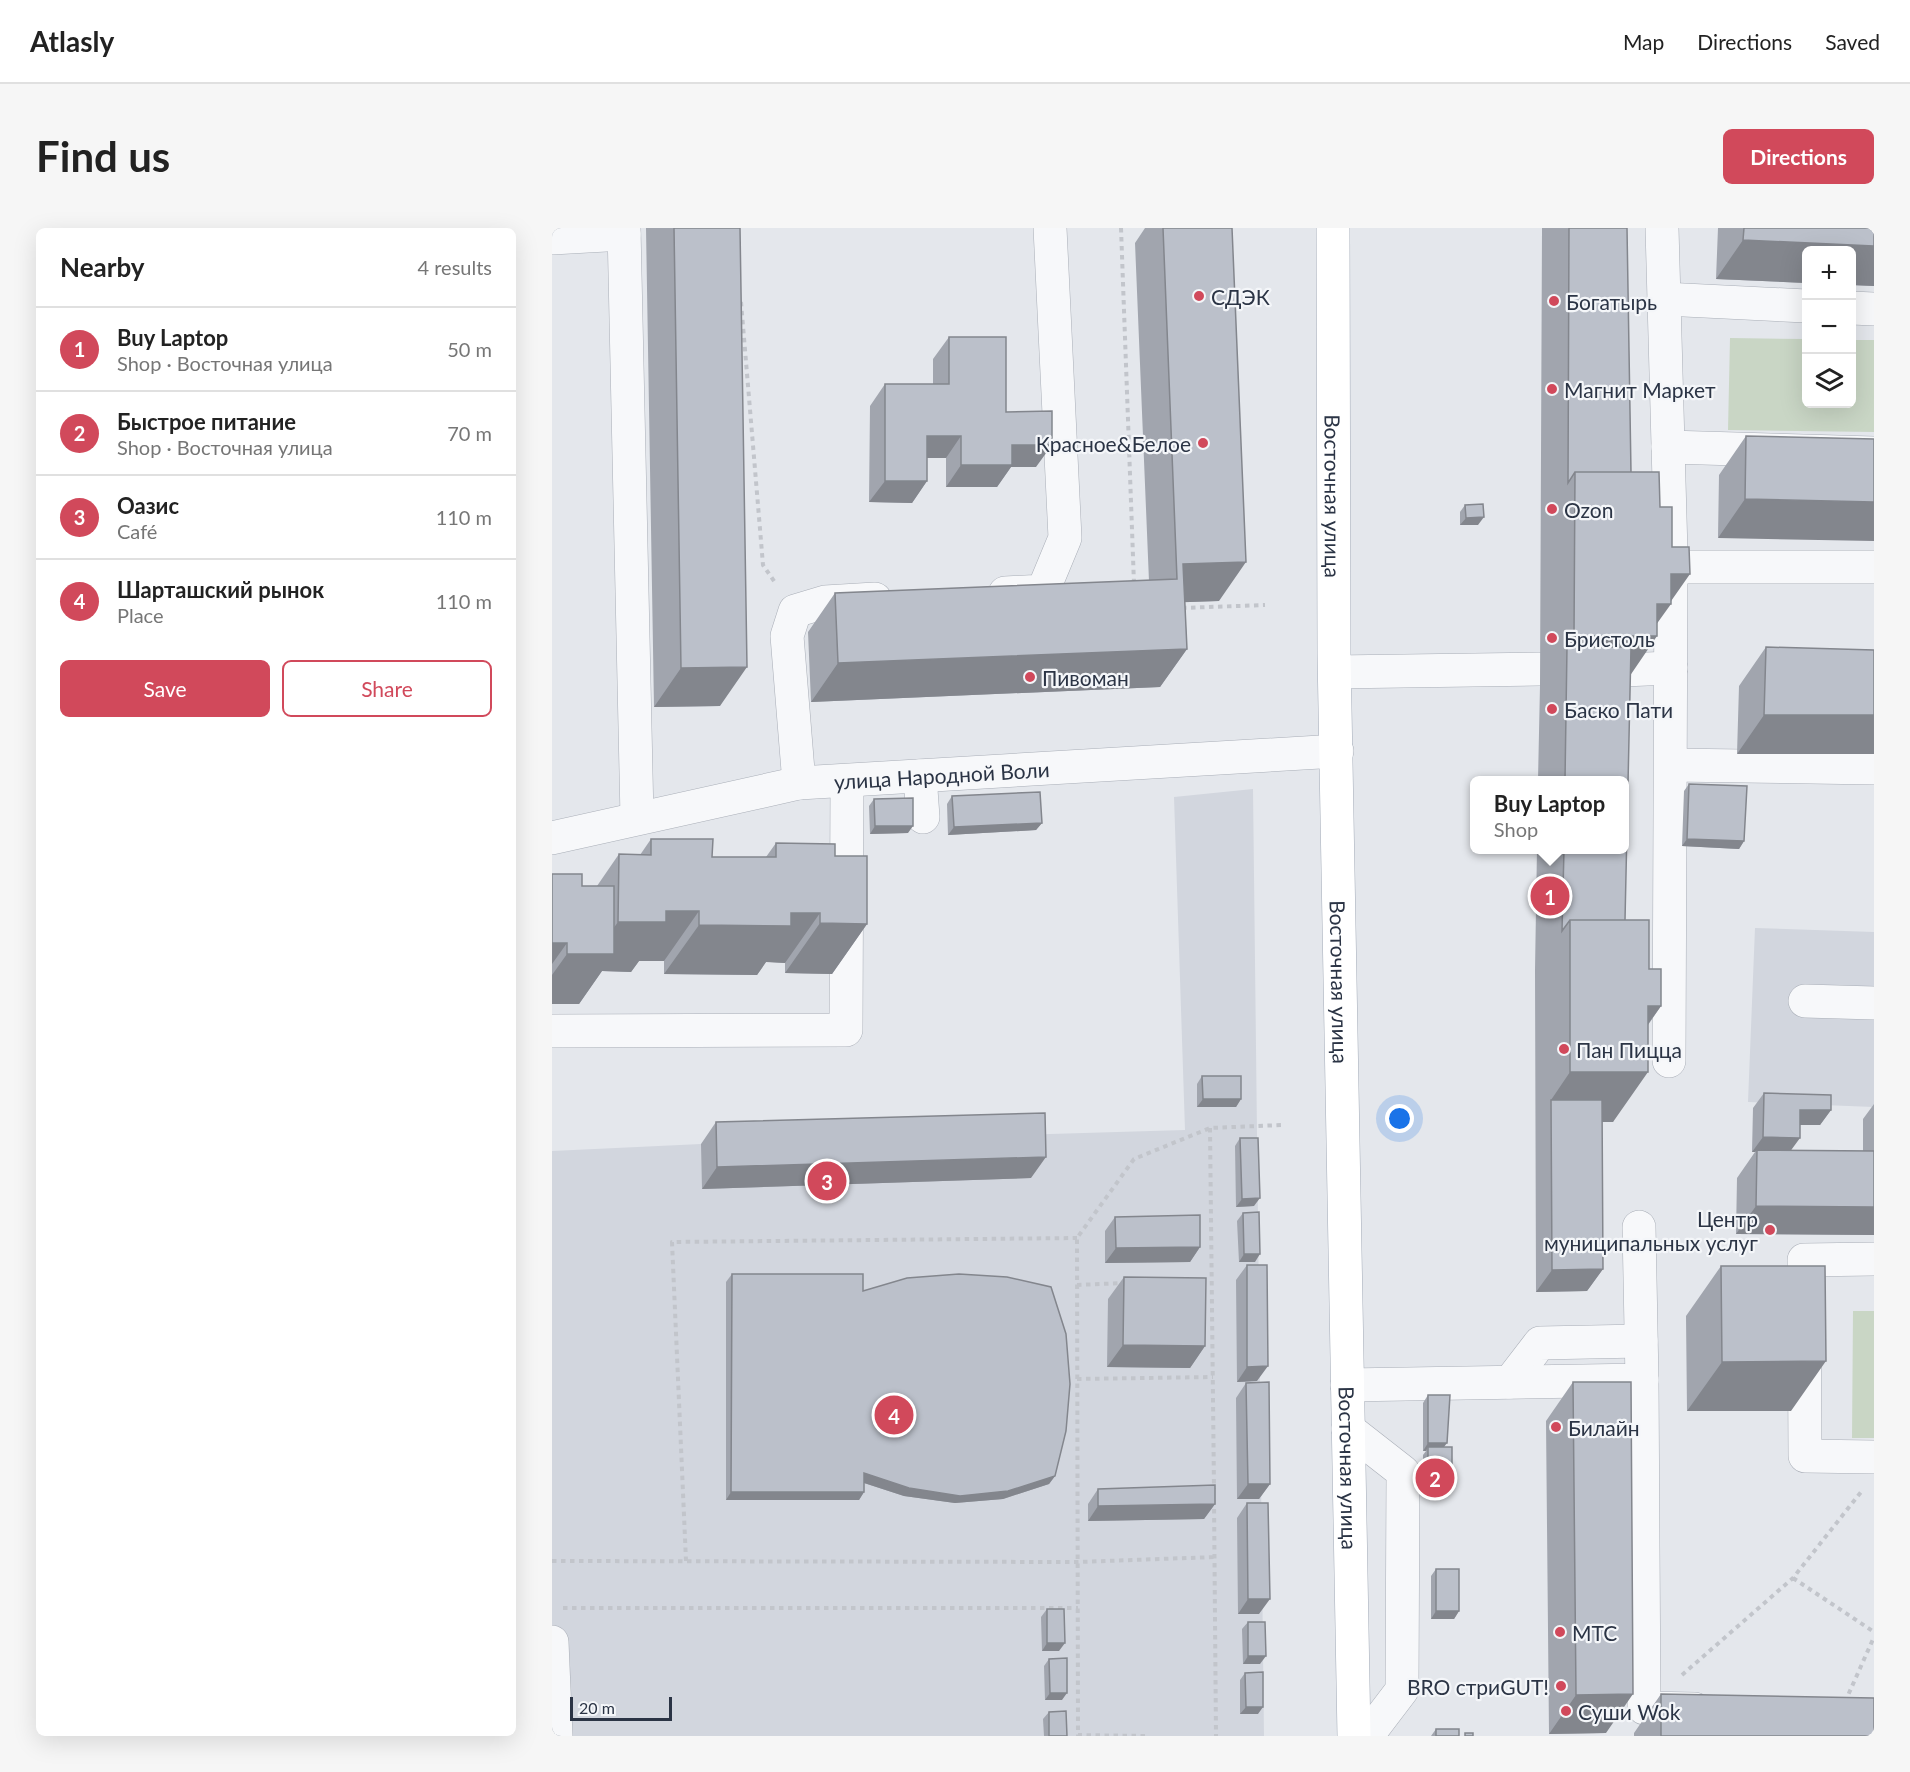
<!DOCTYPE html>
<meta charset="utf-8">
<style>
:root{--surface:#fff;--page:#f6f6f6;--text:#222;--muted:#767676;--line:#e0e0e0;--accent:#d1495b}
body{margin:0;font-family:Lato,sans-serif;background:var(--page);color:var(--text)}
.controls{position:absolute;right:18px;top:18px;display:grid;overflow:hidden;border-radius:9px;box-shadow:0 6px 24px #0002}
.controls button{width:54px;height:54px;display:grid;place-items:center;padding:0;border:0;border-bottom:2px solid var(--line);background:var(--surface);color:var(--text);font:30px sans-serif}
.scale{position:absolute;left:18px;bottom:15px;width:102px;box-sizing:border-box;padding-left:6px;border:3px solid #2b3445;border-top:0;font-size:16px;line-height:21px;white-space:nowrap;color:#2b3445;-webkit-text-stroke:4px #f4f6f9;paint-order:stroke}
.you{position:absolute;left:848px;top:891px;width:21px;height:21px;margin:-15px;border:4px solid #fff;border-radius:50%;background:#1a73e8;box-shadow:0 0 0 9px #1a73e833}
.badge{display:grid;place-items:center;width:39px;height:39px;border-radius:50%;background:var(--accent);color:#fff;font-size:20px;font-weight:700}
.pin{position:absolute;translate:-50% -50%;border:3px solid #fff;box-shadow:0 2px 6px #0006}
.popup{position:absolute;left:918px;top:548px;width:159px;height:78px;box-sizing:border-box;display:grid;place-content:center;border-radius:9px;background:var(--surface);filter:drop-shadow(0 2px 4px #0005);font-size:20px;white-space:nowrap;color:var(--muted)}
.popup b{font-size:22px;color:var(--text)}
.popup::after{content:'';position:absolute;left:50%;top:100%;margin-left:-12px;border:12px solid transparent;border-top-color:var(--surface)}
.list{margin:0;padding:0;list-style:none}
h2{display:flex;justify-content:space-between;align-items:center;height:78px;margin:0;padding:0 24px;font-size:26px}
h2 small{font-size:20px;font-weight:400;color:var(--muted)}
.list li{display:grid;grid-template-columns:39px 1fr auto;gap:18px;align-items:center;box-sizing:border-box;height:84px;padding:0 24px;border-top:2px solid var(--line)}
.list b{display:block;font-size:22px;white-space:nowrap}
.list p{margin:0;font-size:20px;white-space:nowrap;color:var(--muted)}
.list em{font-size:20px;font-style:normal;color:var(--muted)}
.actions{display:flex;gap:12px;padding:18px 24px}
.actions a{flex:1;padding:14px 0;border:2px solid var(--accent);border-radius:9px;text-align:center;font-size:21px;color:var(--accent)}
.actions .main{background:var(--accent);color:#fff}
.icon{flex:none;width:33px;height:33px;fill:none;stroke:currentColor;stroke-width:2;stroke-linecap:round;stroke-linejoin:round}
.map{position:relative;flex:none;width:1322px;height:1508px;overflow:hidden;border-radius:9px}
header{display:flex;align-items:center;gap:36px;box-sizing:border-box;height:84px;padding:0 30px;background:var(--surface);border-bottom:2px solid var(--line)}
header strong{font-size:28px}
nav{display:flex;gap:33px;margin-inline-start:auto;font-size:21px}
.intro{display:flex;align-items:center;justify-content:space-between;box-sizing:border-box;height:144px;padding:0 36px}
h1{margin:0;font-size:42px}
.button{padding:15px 27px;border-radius:9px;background:var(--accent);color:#fff;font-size:21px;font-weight:700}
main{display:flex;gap:36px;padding:0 36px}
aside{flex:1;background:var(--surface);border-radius:9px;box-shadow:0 6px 24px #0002}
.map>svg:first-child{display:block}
</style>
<header>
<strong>Atlasly</strong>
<nav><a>Map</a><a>Directions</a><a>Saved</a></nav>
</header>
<div class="intro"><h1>Find us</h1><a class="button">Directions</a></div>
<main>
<aside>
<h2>Nearby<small>4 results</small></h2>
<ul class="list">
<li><span class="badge">1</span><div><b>Buy Laptop</b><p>Shop · Восточная улица</p></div><em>50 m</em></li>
<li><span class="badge">2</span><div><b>Быстрое питание</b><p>Shop · Восточная улица</p></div><em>70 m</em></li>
<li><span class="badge">3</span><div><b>Оазис</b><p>Café</p></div><em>110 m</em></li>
<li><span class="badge">4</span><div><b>Шарташский рынок</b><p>Place</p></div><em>110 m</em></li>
</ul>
<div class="actions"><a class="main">Save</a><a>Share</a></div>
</aside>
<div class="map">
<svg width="1322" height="1508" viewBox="0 0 1322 1508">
<rect width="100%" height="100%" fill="#e4e7ec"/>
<path fill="#d2d6de" d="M701,561L712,1508H0V923L149,916L633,902L622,569Z
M1203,700L1322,704V879L1196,874Z"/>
<path fill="#c9d6c5" d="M1178,110L1254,111V176H1300V112H1322V204L1176,202Z
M1301,1083H1322V1210H1300Z"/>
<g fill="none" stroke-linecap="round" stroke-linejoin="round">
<defs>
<g id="minor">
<path d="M72,0L85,590"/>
<path d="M1110,0L1119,325"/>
<path d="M0,10L72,6"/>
<path d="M1112,71L1254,78"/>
<path d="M1300,80L1322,81"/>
<path d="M1116,219L1322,225"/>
<path d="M453,365L491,363L513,310L498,0"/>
<path d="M1071,442L1119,440"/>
<path d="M783,444L987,441"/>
<path d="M1119,537L1322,540"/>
<path d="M368,548L371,589"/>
<path d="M247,555L235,408L243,383L273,374L323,371"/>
<path id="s1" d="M0,610L247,555L785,523"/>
<path d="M1253,773L1322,775"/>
<path d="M0,803L294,802L295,553"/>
<path d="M1117,833L1119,339H1322"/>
<path d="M1322,1031L1252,1032L1253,1228L1322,1229"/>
<path d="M1090,1152L1092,1480L1143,1481"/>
<path d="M958,1154L988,1115L1089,1113"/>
<path d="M795,1157L1090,1152L1087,999"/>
<path d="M796,1201L851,1244L850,1462L815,1508"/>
<path d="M0,1414L4,1508"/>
</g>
<g id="major">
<path id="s2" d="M781,0L782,426L802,1508"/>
</g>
</defs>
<use href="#minor" stroke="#a9aeb7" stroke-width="34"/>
<use href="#major" stroke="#a3abb8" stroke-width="34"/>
<path stroke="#c2c5cb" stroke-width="4" stroke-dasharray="4.5 4.5" stroke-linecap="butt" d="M569,0L582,356
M189,74L211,337L224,356
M630,380L713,377
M658,900L662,1261
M525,1057L572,1055
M525,1151L661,1149
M662,1272L664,1508
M0,1333L526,1334L663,1329
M134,1333L120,1014L525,1010
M1241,1350L1322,1404
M11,1380H526
M1130,1447L1241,1350L1309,1264
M1293,1474L1322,1409
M593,1508L526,1507L525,1010L582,931L658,900L729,897"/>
<use href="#minor" stroke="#f7f8fa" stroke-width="33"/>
<use href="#major" stroke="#fff" stroke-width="33"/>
</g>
<path fill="#a1a5ae" d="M94,0H188L168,478L102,479Z
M593,0H680L667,373L633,374L635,421L608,459L259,474L256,404L283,365L597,353L583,15Z
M990,0H1075L1079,244L1108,279L1119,373L1105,395L1078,447L1073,692L1097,741L1109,778L1096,797L1061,894H1050L1051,1041L1035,1063L984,1064L983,742L985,621H1073V552H986L988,458Z
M1166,0H1322V58L1164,51Z
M397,109L454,184L484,239H459L445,259H394V230H375V253L360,275L317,274L318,178L333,156H381V131Z
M1194,208L1322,211L1166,310L1167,247Z
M913,277L926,297H908V284Z
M1214,419L1322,422L1185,526L1187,458Z
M1137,556L1192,613L1187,621L1130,618L1132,563Z
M400,568L490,595L484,602L396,607L395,576Z
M322,571L356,605L318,606L317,578Z
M99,611L160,629H214L224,615L283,628L315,696L280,746L233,745V735L218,734H214L205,747L112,746V733H87L79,744L50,743L27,776H0V646L30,658H45L67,626L88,627Z
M650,848L689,871L684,879H645V856Z
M1212,865L1279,882L1268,897H1248L1239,922L1311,923V891L1322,876V1007L1184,1006L1185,950L1203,924H1200L1201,880Z
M164,894L479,950L150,961L149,916Z
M688,910L702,978L684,979L683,918Z
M691,985L703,1034H687L685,993Z
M563,989L648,1019L638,1034L553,1035V1003Z
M695,1037L705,1153L685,1154L684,1052Z
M1169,1038L1239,1183H1135L1134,1088Z
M180,1046L311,1063L503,1248L497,1256L451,1271L403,1275L352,1268L312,1255V1264L307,1272H174V1054Z
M572,1049L653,1118L638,1140L555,1139L556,1071Z
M1021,1154L1054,1505L997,1506L994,1193Z
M694,1155L718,1256L707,1271H685L684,1170Z
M876,1167L892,1219L900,1261L894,1269H871V1227L874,1223H871V1175Z
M546,1261L663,1276L652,1291L536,1293V1276Z
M695,1275L707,1386H686L685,1290Z
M884,1341L907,1383L902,1391H879V1348Z
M495,1381L507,1423H490L489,1389Z
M696,1394L708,1436H691L690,1401Z
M497,1431L510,1472H493L492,1438Z
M693,1445L706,1486H688V1452Z
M1109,1466L1322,1508H1082V1505Z
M497,1484L515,1508H492L491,1491Z
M884,1501L907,1508H879Z"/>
<path fill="#83868d" d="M1191,12L1322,18V58L1299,57V22H1254V55L1164,51Z
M375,208H409L394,230H360Z
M460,217H500L484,239H459L445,259H394L409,237Z
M333,253H375L360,275L317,274Z
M1193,271L1322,274V313L1166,310Z
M932,289L926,297H908L914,290Z
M694,334L667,373L609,375L625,351L631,336Z
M1119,346H1138L1117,376H1119L1096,408H1105L1071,458L1015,419L1022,408Z
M635,421L608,459L259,474L286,435Z
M195,439L168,478L102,479L129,440Z
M1212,487H1322V526H1185Z
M490,595L484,602L396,607L402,599Z
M323,598H361L356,605L318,606Z
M1135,611L1192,613L1187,621L1130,618Z
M114,683H147L112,733H87L79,744L50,743L27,776H0V747L15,726H43L66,694Z
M239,685H268L233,735L214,734L205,747L112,746L147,697Z
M268,695L315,696L280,746L233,745Z
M0,715H15L0,736Z
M1096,778H1109L1074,827Z
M1018,844H1096L1061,894H999V872Z
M651,871H689L684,879H645Z
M1248,882H1279L1268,897H1238Z
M1211,909L1248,910L1237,925L1205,922L1203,924H1200Z
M494,929L479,950L150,961L165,939Z
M708,970L702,978L684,979L690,971Z
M1204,978L1322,979V1007L1184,1006Z
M648,1019L638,1034L553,1035L564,1020Z
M692,1026H708L703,1034H687Z
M1051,1041L1035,1063L984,1064L1000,1042Z
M571,1117L653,1118L638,1140L555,1139Z
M1274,1133L1239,1183H1135L1170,1134Z
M716,1138L705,1153L685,1154L695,1139Z
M876,1215H895L889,1223L876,1219L874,1223H871Z
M312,1245L503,1248L497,1256L451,1271L403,1275L352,1268L306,1253Z
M696,1256H718L707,1271H685Z
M876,1261H900L894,1269H871Z
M179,1264H312L307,1272H174Z
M663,1276L652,1291L536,1293L546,1278Z
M696,1371H718L707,1386H686Z
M884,1383H907L902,1391H879Z
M495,1415H513L507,1423H490Z
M696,1428H714L708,1436H691Z
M498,1465H515L510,1472H493Z
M1081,1466L1054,1505L997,1506L1024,1467Z
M694,1479H711L706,1486H688Z"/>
<path fill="#bbc0ca" stroke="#83868d" stroke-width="1.5" d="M122,0H188L195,439L129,440Z
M611,0H680L694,334L631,336L635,421L286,435L283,365L625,351Z
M1017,0H1075L1079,244H1023L1016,255Z
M1192,0H1322V18L1191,12Z
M397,109H454V184L500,183V217H460V237H409V208H375V253H333V156H397Z
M1194,208L1322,211V274L1193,271Z
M1023,244H1107L1108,279H1120V319H1137L1138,346H1119V376H1105V408H1022Z
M931,276L932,289L914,290L913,277Z
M1015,419H1079L1073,692H1018L1010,703L1012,621H1073V552H1013Z
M1214,419L1322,422V487H1212Z
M1137,556L1195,558L1192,613L1135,611Z
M488,564L490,595L402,599L400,568Z
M361,570V598H323L322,571Z
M99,611H161L160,629H224V615L283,616V628H315V696L268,695V685H239V698L147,697V683H114V694H66L67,626L99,627Z
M0,646H30V658H62V726H15V715H0Z
M1018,692H1097V741H1109V778H1096V844H1018Z
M650,848H689V871H651Z
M1212,865L1279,867V882H1248V910L1211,909Z
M999,872H1050L1051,1041L1000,1042Z
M493,885L494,929L165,939L164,894Z
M688,910H706L708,970L690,971Z
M1205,922L1322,923V979L1204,978Z
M707,984L708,1026H692L691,985Z
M648,987V1019L564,1020L563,989Z
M695,1037H715L716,1138L695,1139Z
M1169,1038H1273L1274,1133L1170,1134Z
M180,1046H311V1063L355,1050L407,1046L455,1049L499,1059L514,1106L518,1156L514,1203L503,1248L456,1263L408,1268L357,1260L312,1245V1264H179Z
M572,1049L654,1050L653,1118L571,1117Z
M717,1154L718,1256H696L694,1155Z
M1021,1154H1079L1081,1466L1024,1467Z
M876,1167H898L895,1215H876Z
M876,1219H900V1261H876Z
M663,1257V1276L546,1278V1261Z
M695,1275H716L718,1371H696Z
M884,1341H907V1383H884Z
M495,1381H512L513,1415H495Z
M696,1394H713L714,1428H696Z
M515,1430V1465H498L497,1431Z
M711,1444V1479H694L693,1445Z
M1109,1466L1322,1470V1508H1109Z
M514,1483L515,1508H497V1484Z
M884,1501H907V1508H884Z
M913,1505H921V1508H913Z"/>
<g fill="#d1495b" stroke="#f4f6f9" stroke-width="2">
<circle cx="647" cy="68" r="6"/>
<circle cx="1002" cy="73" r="6"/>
<circle cx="1000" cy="161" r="6"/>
<circle cx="651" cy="215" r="6"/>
<circle cx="1000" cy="281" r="6"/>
<circle cx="1000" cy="410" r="6"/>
<circle cx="478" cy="449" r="6"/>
<circle cx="1000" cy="481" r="6"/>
<circle cx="1012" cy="821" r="6"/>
<circle cx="1218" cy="1002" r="6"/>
<circle cx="1004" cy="1199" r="6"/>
<circle cx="1008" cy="1404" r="6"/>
<circle cx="1009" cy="1458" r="6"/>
<circle cx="1014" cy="1483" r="6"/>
</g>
<g text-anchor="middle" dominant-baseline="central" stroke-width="4.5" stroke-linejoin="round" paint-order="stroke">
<g font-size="21" fill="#2b3445" stroke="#f4f6f9" text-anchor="start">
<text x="659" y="68">СДЭК</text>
<text x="1014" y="73">Богатырь</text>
<text x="1012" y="161">Магнит Маркет</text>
<text x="639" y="215" text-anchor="end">Красное&amp;Белое</text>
<text x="1012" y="281">Ozon</text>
<text x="1012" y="410">Бристоль</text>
<text x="490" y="449">Пивоман</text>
<text x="1012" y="481">Баско Пати</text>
<text x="1024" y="821">Пан Пицца</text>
<text x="1206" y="990" text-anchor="end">Центр<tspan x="1206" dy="24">муниципальных услуг</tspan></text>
<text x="1016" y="1199">Билайн</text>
<text x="1020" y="1404">МТС</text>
<text x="997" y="1458" text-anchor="end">BRO стриGUT!</text>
<text x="1026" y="1483">Суши Wok</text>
</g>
<g font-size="21" fill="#2b3445" stroke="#f4f6f9">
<text stroke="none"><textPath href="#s2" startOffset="268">Восточная улица</textPath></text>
<text stroke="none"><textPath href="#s1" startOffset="396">улица Народной Воли</textPath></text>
<text stroke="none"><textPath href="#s2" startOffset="754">Восточная улица</textPath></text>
<text stroke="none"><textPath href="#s2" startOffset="1240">Восточная улица</textPath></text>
</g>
</g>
</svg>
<div class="controls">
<button>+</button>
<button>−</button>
<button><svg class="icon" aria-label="layers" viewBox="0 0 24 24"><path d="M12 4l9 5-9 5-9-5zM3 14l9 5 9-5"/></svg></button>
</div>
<div class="scale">20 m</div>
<div class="you"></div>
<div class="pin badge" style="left:998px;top:668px">1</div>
<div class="popup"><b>Buy Laptop</b>Shop</div>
<div class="pin badge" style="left:883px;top:1250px">2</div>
<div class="pin badge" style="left:275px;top:953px">3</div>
<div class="pin badge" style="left:342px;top:1187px">4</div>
</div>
</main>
